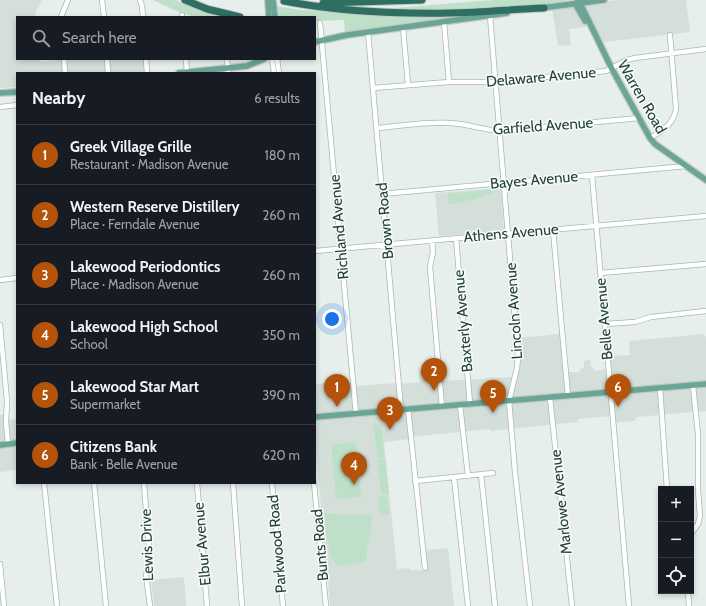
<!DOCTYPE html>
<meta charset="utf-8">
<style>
:root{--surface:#171b24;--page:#242831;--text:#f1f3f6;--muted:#9ea1a6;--line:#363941;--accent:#b45309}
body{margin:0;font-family:Cabin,sans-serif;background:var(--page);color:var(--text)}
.controls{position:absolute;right:12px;bottom:12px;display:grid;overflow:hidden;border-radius:0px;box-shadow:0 2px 6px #0003}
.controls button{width:36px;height:36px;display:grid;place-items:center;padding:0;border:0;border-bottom:1px solid var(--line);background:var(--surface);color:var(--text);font:20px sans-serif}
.you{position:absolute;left:332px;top:319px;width:14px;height:14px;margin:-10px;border:3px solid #fff;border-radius:50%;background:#1a73e8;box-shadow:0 0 0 6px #1a73e833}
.badge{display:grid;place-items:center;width:26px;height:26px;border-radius:50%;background:var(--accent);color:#fff;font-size:13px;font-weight:700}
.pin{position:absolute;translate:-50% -33px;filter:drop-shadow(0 1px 2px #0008)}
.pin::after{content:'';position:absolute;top:21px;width:14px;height:12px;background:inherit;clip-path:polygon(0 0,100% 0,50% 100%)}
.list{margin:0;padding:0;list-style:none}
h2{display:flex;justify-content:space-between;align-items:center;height:52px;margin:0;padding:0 16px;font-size:17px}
h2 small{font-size:13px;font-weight:400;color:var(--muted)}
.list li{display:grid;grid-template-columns:26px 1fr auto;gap:12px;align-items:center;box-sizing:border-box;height:60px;padding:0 16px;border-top:1px solid var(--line)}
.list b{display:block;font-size:15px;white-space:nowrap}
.list p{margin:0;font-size:13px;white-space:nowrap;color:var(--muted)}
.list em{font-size:13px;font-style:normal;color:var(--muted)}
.icon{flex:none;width:22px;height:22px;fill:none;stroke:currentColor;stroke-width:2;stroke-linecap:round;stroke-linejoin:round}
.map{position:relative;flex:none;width:706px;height:606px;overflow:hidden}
.search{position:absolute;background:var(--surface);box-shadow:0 2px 6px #0003;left:16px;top:16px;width:300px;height:44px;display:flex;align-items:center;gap:10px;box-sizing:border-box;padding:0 14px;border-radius:0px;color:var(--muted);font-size:15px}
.panel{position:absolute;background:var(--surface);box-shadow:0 2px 6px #0003;left:16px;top:72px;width:300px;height:412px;border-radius:0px}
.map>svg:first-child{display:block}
</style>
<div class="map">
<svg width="706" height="606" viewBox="0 0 706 606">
<rect width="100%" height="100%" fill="#e6efeb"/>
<path fill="#d4dfda" d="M0,0H42L35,14L36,17H17V59H40V62L64,59H145L146,73H17V87L0,88Z
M618,0H686L690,32L596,43L587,27L569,29L571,45L558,46L552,8Z
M501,188L504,231L439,236L435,193Z
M564,333L568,372H580V369L584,368V361L590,360L591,367H593L594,371L607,369L605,355L611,356L630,355L629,341L704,334L706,337V411L637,417L634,421L612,423L611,416L578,419V422L490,431V429L409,437V439L384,442L397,569L409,568L410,570L428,571L426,550L448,548L454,606H330L327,569L315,444V384L330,383L331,388L395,383H398V384L420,382L419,370L440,368L441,381L513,377L516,367V338L542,336Z
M0,415H5V420L17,419V473L16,470L0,472Z
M184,577L186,606H154L151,580Z"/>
<path fill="#bfe0c8" d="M153,0H176L198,10L222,17H195L179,12Z
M493,0H570L526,6L434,12L382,9Z
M275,6L301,10L474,15L371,30L367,28L345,33L344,20L315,21V17H276Z
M491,189L493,193L469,201L468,200L460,203L448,204V194Z
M381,424L385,458L378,459L373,425Z
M356,442L361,497L336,499L331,445Z
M385,459L389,494L381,495L377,460Z
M387,496L389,514L380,515L378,497Z
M324,513L345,515L370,514L372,517L371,531L368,542L366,560L364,562C358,563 344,566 339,565C326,562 326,525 324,513Z"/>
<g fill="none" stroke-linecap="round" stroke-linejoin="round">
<defs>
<path id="minor" d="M102,0L104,17
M140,0L142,6L143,17
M182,15V17
M490,16L518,356L517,368L509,401L515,472L530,606
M61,17L68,0
M444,22L449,82
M320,23L356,414
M403,27L408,85
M368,32L401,410
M64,59L65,73
M107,59L108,73
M146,59L147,73
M186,59L187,73
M227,59L228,73
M272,59L274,73
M277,59L279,73
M373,88L449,82H496L606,71L627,60L635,58L706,49
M0,107L17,105
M377,128C401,126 426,121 451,123C468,124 484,130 500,131L639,118
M650,138C663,130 673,125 676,109L670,35
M592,175L629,606
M382,194L686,166
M553,230L568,396
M456,238L470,404
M432,241L433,252L430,267L442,407
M315,251L706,216
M600,273L706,264
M0,280L17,278
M605,324L635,322L651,317L706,311
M0,325L7,401L6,422L8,444
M660,388L667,489
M550,398L572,606
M460,405L468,476
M408,409L425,568
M481,474L495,606
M454,477L468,606
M415,481L493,473
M44,483L57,606
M94,483L106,606
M144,483L149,549V564L146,575L150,606
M197,483L207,606
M233,483L242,606
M272,483L283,606
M314,483L326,606
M691,534L698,524L700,516L698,490V434L693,386
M0,564L4,606
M688,591L689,606"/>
<path id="major" d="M268,0L269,17
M273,0L275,17
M577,2V7L585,21
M577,3L581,5L612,69L650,138L655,144L706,180
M541,8L604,0
M315,42L347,35L507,13
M179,73L247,66L264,59
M0,93L17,92
M315,417L706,384
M0,445L17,443"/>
<path id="highway" d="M185,0L207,9L240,17
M284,1C336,11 397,14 450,13C482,13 513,9 544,8
M323,3L422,0"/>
</defs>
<use href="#minor" stroke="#a8b8b2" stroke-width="6"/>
<use href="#major" stroke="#c2cac8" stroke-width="8"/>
<use href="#highway" stroke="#c2cac8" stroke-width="9"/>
<use href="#minor" stroke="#fff" stroke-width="4.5"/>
<use href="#major" stroke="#6aa596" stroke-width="5.5"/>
<use href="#highway" stroke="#2f6f62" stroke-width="7"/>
</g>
<g text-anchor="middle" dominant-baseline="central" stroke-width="3" stroke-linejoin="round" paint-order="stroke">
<g font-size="15" fill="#24423a" stroke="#f7fbf9">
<text transform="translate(541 77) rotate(-5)">Delaware Avenue</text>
<text transform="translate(642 97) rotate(60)">Warren Road</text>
<text transform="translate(543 126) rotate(-4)">Garfield Avenue</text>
<text transform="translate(534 180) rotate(-5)">Bayes Avenue</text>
<text transform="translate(385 221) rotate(-95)">Brown Road</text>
<text transform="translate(339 227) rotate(-95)">Richland Avenue</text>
<text transform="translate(511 233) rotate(-5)">Athens Avenue</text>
<text transform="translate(514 311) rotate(-94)">Lincoln Avenue</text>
<text transform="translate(604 319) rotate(-95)">Belle Avenue</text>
<text transform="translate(463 321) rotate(-95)">Baxterly Avenue</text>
<text transform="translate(561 502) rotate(-96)">Marlowe Avenue</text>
<text transform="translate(202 544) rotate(-95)">Elbur Avenue</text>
<text transform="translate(277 544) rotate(-95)">Parkwood Road</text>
<text transform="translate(147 545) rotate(-92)">Lewis Drive</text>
<text transform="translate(320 545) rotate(-95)">Bunts Road</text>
</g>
</g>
</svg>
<div class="controls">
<button>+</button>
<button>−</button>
<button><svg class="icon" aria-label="locate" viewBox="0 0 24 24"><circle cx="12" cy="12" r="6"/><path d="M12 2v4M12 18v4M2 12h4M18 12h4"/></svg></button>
</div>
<div class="you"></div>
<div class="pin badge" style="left:337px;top:407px">1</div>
<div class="pin badge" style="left:434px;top:391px">2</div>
<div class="pin badge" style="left:390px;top:430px">3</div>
<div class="pin badge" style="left:354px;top:485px">4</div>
<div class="pin badge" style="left:493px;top:413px">5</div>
<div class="pin badge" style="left:618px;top:407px">6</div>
<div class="search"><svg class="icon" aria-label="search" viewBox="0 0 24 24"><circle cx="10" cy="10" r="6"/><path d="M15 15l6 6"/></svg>Search here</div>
<section class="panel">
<h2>Nearby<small>6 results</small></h2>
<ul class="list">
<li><span class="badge">1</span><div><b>Greek Village Grille</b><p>Restaurant · Madison Avenue</p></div><em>180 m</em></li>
<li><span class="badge">2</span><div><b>Western Reserve Distillery</b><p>Place · Ferndale Avenue</p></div><em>260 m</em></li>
<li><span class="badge">3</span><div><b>Lakewood Periodontics</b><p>Place · Madison Avenue</p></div><em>260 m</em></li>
<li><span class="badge">4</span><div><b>Lakewood High School</b><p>School</p></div><em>350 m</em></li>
<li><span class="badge">5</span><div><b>Lakewood Star Mart</b><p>Supermarket</p></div><em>390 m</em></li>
<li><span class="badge">6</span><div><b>Citizens Bank</b><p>Bank · Belle Avenue</p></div><em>620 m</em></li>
</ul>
</section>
</div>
